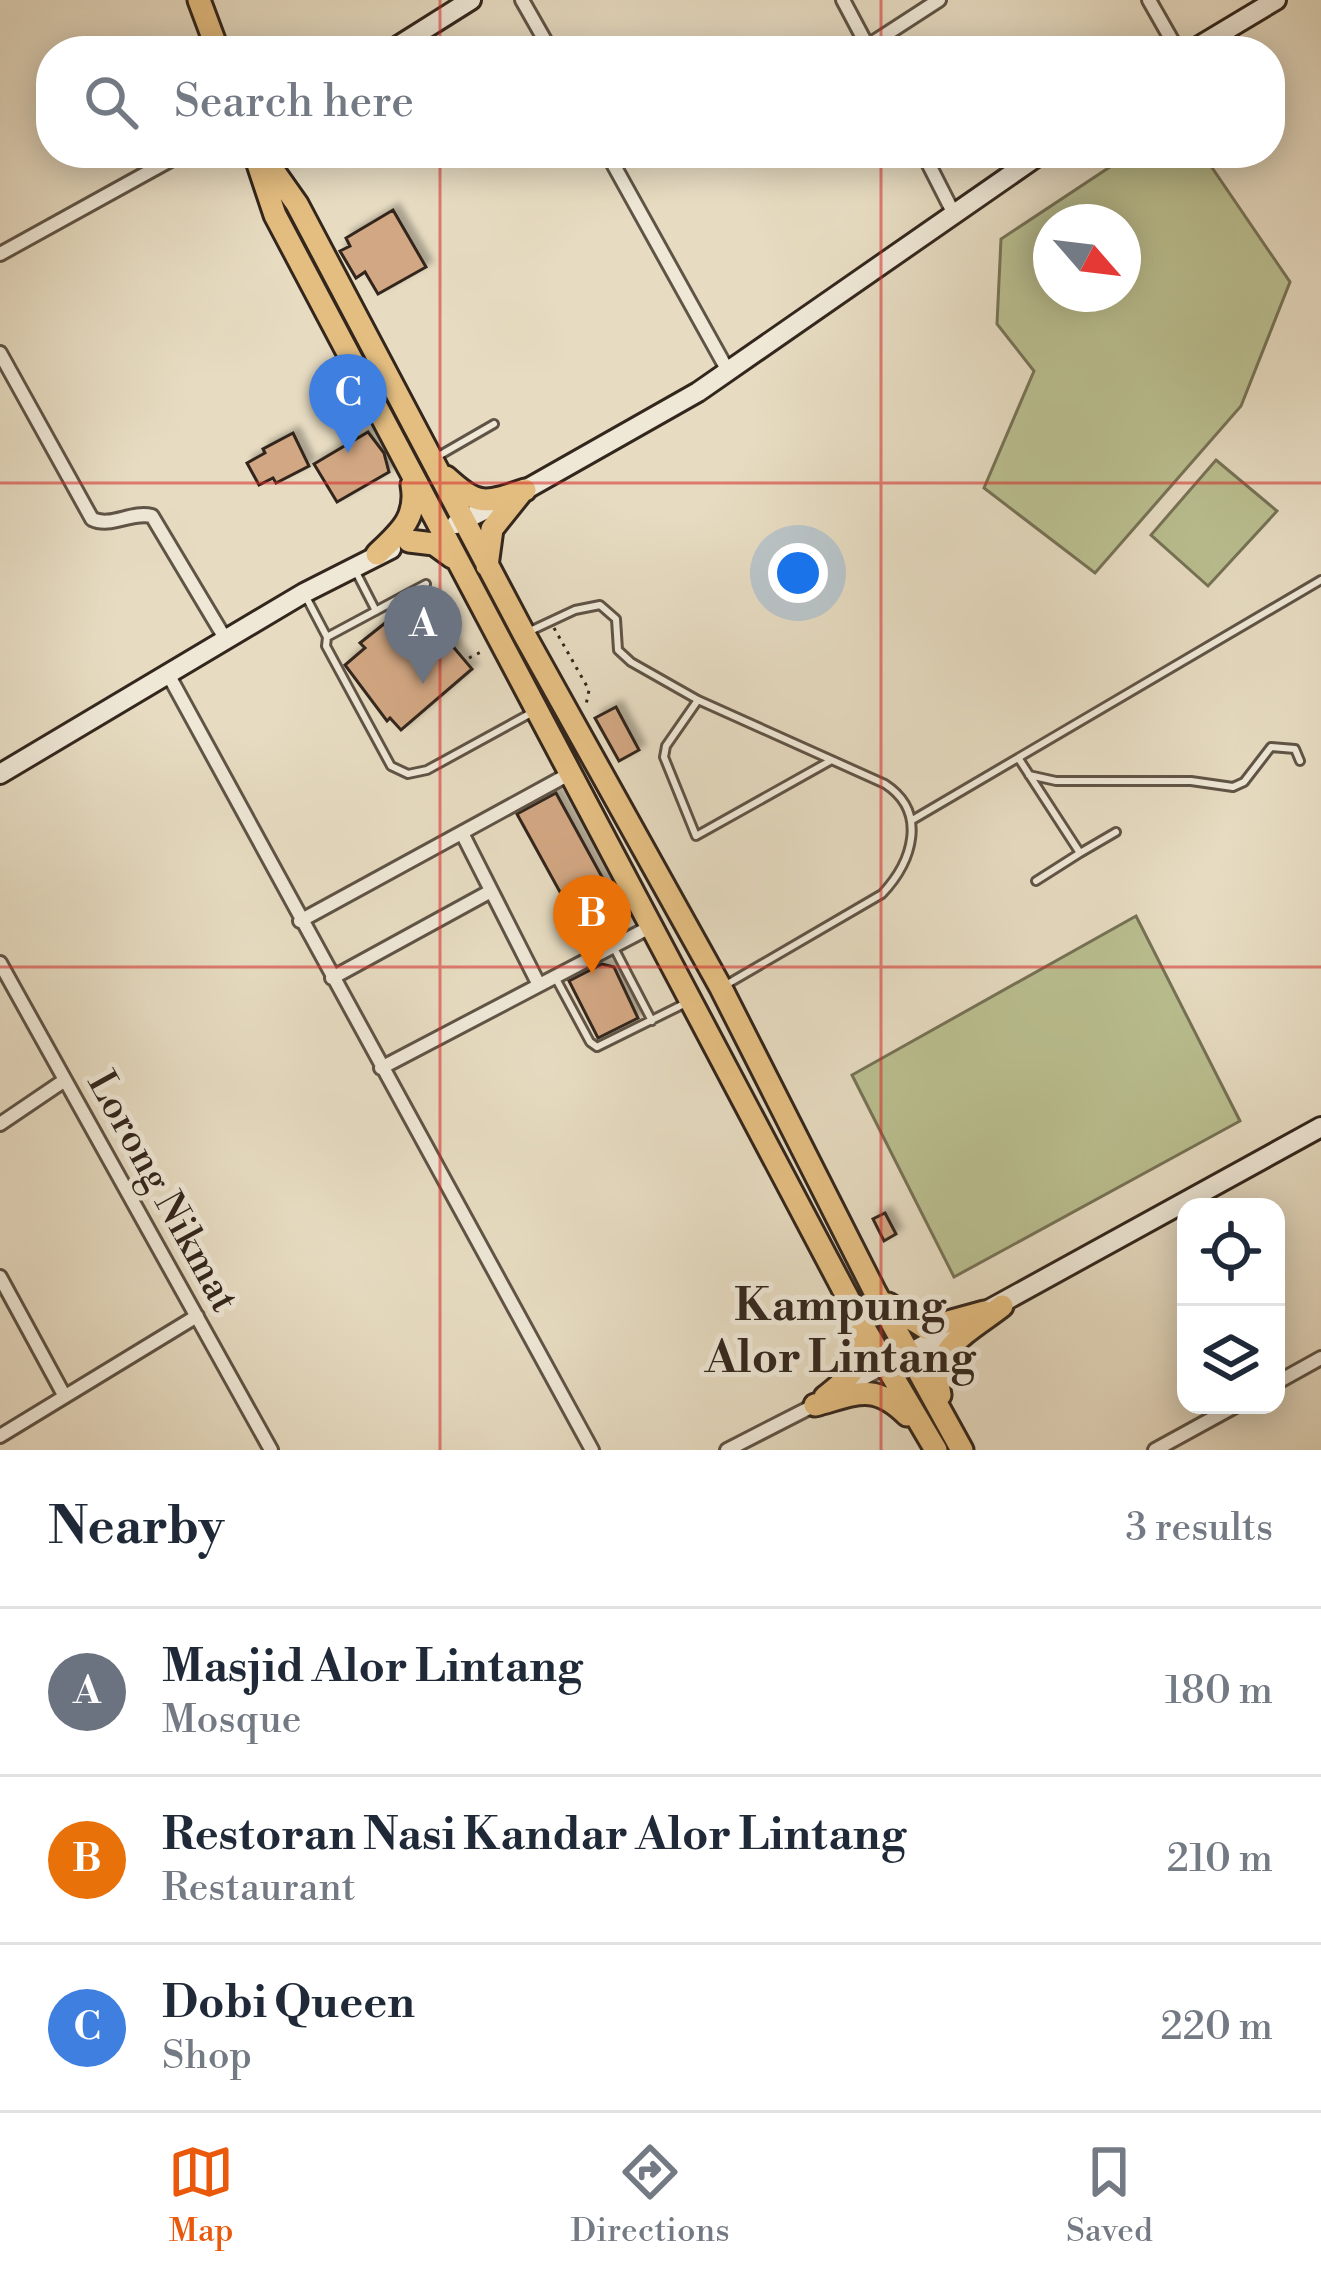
<!DOCTYPE html>
<style>
:root{--surface:#fff;--page:#f6f6f7;--text:#1f2937;--muted:#747a83;--line:#e0e1e3;--accent:#ea580c}
body{margin:0;font-family:"Libre Bodoni",serif;background:var(--page);color:var(--text)}
.controls{position:absolute;right:36px;bottom:36px;display:grid;overflow:hidden;border-radius:24px;box-shadow:0 6px 30px #0003}
.controls button{width:108px;height:108px;display:grid;place-items:center;padding:0;border:0;border-bottom:3px solid var(--line);background:var(--surface);color:var(--text);font:60px sans-serif}
.compass{position:absolute;left:1033px;top:204px;width:108px;height:108px;border-radius:50%;background:var(--surface);box-shadow:0 6px 30px #0003;rotate:118deg}
.you{position:absolute;left:798px;top:573px;width:42px;height:42px;margin:-30px;border:9px solid #fff;border-radius:50%;background:#1a73e8;box-shadow:0 0 0 18px #1a73e833}
.badge{display:grid;place-items:center;width:78px;height:78px;border-radius:50%;background:var(--accent);color:#fff;font-size:39px;font-weight:700}
.pin{position:absolute;translate:-50% -99px;filter:drop-shadow(0 3px 6px #0008)}
.pin::after{content:'';position:absolute;top:63px;width:42px;height:36px;background:inherit;clip-path:polygon(0 0,100% 0,50% 100%)}
.list{margin:0;padding:0;list-style:none}
h2{display:flex;justify-content:space-between;align-items:center;height:156px;margin:0;padding:0 48px;font-size:51px}
h2 small{font-size:39px;font-weight:400;color:var(--muted)}
.list li{display:grid;grid-template-columns:78px 1fr auto;gap:36px;align-items:center;box-sizing:border-box;height:168px;padding:0 48px;border-top:3px solid var(--line)}
.list b{display:block;font-size:45px;white-space:nowrap}
.list p{margin:0;font-size:39px;white-space:nowrap;color:var(--muted)}
.list em{font-size:39px;font-style:normal;color:var(--muted)}
.icon{flex:none;width:66px;height:66px;fill:none;stroke:currentColor;stroke-width:2;stroke-linecap:round;stroke-linejoin:round}
.map{position:relative;flex:none;width:1321px;height:1450px;overflow:hidden}
.search{position:absolute;background:var(--surface);box-shadow:0 6px 30px #0003;left:36px;right:36px;top:36px;height:132px;display:flex;align-items:center;gap:30px;box-sizing:border-box;padding:0 42px;border-radius:48px;color:var(--muted);font-size:45px}
.sheet{height:660px;background:var(--surface)}
nav{display:flex;justify-content:space-around;align-items:center;box-sizing:border-box;height:168px;border-top:3px solid var(--line);background:var(--surface);font-size:33px;color:var(--muted)}
nav a{display:grid;justify-items:center;gap:6px}
nav .on{color:var(--accent)}
.map>svg:first-child{display:block}
</style>
<div class="map">
<svg width="1321" height="1450" viewBox="0 0 1321 1450">
<defs>
<filter id="shadow"><feDropShadow dx="6" dy="-6" stdDeviation="3" flood-color="#0004"/></filter>
</defs>
<rect width="100%" height="100%" fill="#e7dcc2"/>
<filter id="stains"><feTurbulence type="fractalNoise" baseFrequency=".00167" numOctaves="4"/><feColorMatrix values="0 0 0 0 .2 0 0 0 0 .09 0 0 0 0 .02 0 0 0 .5 -.17"/></filter>
<radialGradient id="worn" r=".72"><stop offset=".6" stop-color="#630" stop-opacity="0"/><stop offset="1" stop-color="#630" stop-opacity=".3"/></radialGradient>
<path fill="#babf90" stroke="#767256" stroke-width="3" fill-rule="evenodd" d="M1131,153H1202L1290,282L1241,406L1095,573L984,488L1034,371L997,324L1001,239ZM1123,222V294H1051V222Z
M1216,460L1277,511L1208,586L1151,535Z
M1136,916L1240,1121L954,1277L852,1075Z"/>
<path fill="#d2a783" stroke="#33261d" stroke-width="3" filter="url(#shadow)" d="M393,210L426,267L378,294L365,272L356,278L340,251L350,246L346,238Z
M368,432L384,453L389,472L337,502L314,464Z
M293,433L309,466L276,483L273,478L259,485L247,463L265,453L263,449Z
M419,596L433,612L428,617L472,669L401,730L390,718L387,721L345,665L365,648L360,643Z
M616,707L639,750L619,761L595,718Z
M556,793L625,919L587,941L517,814Z
M602,964L614,967L638,1018L598,1038L569,981Z
M885,1213L896,1234L884,1241L873,1219Z"/>
<g fill="none" stroke-linecap="round" stroke-linejoin="round">
<defs>
<path id="lane" d="M435,458L494,424
M355,570L376,611
M426,584L327,637L326,646L391,766L408,774L427,770L533,712
M306,597L327,637
M528,632L575,610L600,605L616,619L618,650L631,662L698,700L885,784C928,812 913,861 882,894L724,986
M698,700L666,746L664,757L696,836L830,761
M1019,759L1080,853L1036,881
M1029,775L1056,781H1191L1233,787L1244,782L1271,747L1295,749L1300,761
M914,819L1321,580
M1080,853L1116,832
M613,946L652,1021
M555,977L590,1042L597,1047L686,1003"/>
<path id="street" d="M522,0L551,51
M843,0L870,51
M1149,0L1178,51
M868,46L939,0
M607,153L728,371
M923,153L954,214
M0,254L183,153
M0,353L92,519C111,528 131,511 152,516L226,640
M168,674L592,1450
M462,833L539,985
M300,921L571,773
M0,963L271,1450
M332,978L491,891
M381,1068L652,926
M0,1124L65,1080
M0,1277L64,1395
M1276,1383L1321,1358
M846,1388L910,1353
M0,1436L197,1316
M727,1450L817,1404
M1155,1450L1237,1405"/>
<path id="secondary" d="M390,51L471,0
M1191,51L1276,0
M456,524L525,490L698,392L1042,153
M0,774L304,593L391,549
M910,1353L1321,1127"/>
<path id="primary" d="M199,0L218,51
M261,153L297,204L524,634L721,988L875,1292L962,1450
M257,161L275,215L860,1321L936,1450
M446,477C478,506 484,504 525,490
M409,541L434,544L452,557
M377,554C399,533 418,518 412,485
M487,566L492,529L520,494
M888,1304L926,1328L984,1312
M940,1395C929,1349 970,1331 1002,1306
M825,1397C851,1377 864,1364 861,1330
M815,1405C856,1394 874,1382 907,1415"/>
</defs>
<use href="#lane" stroke="#605446" stroke-width="12"/>
<use href="#street" stroke="#605446" stroke-width="18"/>
<use href="#secondary" stroke="#33261d" stroke-width="24"/>
<use href="#primary" stroke="#33261d" stroke-width="27"/>
<path stroke="#33261d" stroke-width="3" stroke-dasharray="3 6" stroke-linecap="butt" d="M554,628L589,690L586,705
M469,658L483,651"/>
<use href="#lane" stroke="#efe8d7" stroke-width="6"/>
<use href="#street" stroke="#efe8d7" stroke-width="12"/>
<use href="#secondary" stroke="#efe8d7" stroke-width="18"/>
<use href="#primary" stroke="#e4be81" stroke-width="21"/>
</g>
<path fill="none" stroke="#d62828" stroke-width="3" stroke-opacity="0.55" d="M440,0V51M881,0V51M440,153V1450M881,153V1450M0,483H1321M0,967H1321"/>
<g text-anchor="middle" dominant-baseline="central" stroke-width="10" stroke-linejoin="round" paint-order="stroke">
<g font-size="39" fill="#33261d" stroke="#efe8d7">
<text transform="translate(162 1192) rotate(61)">Lorong Nikmat</text>
</g>
<g font-size="45" font-weight="bold" fill="#33261d" stroke="#efe8d7">
<text x="840" y="1306">Kampung<tspan x="840" dy="52">Alor Lintang</tspan></text>
</g>
</g>
<rect width="100%" height="100%" filter="url(#stains)"/>
<rect width="100%" height="100%" fill="url(#worn)"/>
</svg>
<div class="controls">
<button><svg class="icon" aria-label="locate" viewBox="0 0 24 24"><circle cx="12" cy="12" r="6"/><path d="M12 2v4M12 18v4M2 12h4M18 12h4"/></svg></button>
<button><svg class="icon" aria-label="layers" viewBox="0 0 24 24"><path d="M12 4l9 5-9 5-9-5zM3 14l9 5 9-5"/></svg></button>
</div>
<svg class="compass" viewBox="-18 -18 36 36"><path d="M0-13l5 13h-10z" fill="#e53935"/><path d="M0 13l5-13h-10z" fill="#747a83"/></svg>
<div class="you"></div>
<div class="pin badge" style="left:423px;top:684px;background:#6b7280">A</div>
<div class="pin badge" style="left:592px;top:974px;background:#e8710a">B</div>
<div class="pin badge" style="left:348px;top:453px;background:#3f7fe0">C</div>
<div class="search"><svg class="icon" aria-label="search" viewBox="0 0 24 24"><circle cx="10" cy="10" r="6"/><path d="M15 15l6 6"/></svg>Search here</div>
</div>
<section class="sheet">
<h2>Nearby<small>3 results</small></h2>
<ul class="list">
<li><span class="badge" style="background:#6b7280">A</span><div><b>Masjid Alor Lintang</b><p>Mosque</p></div><em>180 m</em></li>
<li><span class="badge" style="background:#e8710a">B</span><div><b>Restoran Nasi Kandar Alor Lintang</b><p>Restaurant</p></div><em>210 m</em></li>
<li><span class="badge" style="background:#3f7fe0">C</span><div><b>Dobi Queen</b><p>Shop</p></div><em>220 m</em></li>
</ul>
</section>
<nav>
<a class="on"><svg class="icon" aria-label="map" viewBox="0 0 24 24"><path d="M3 6l6-2 6 2 6-2v14l-6 2-6-2-6 2zM9 4v14M15 6v14"/></svg>Map</a>
<a><svg class="icon" aria-label="directions" viewBox="0 0 24 24"><path d="M12 3l9 9-9 9-9-9zM9 14v-3h6M13 9l2 2-2 2"/></svg>Directions</a>
<a><svg class="icon" aria-label="saved" viewBox="0 0 24 24"><path d="M7 4h10v16l-5-4-5 4z"/></svg>Saved</a>
</nav>
